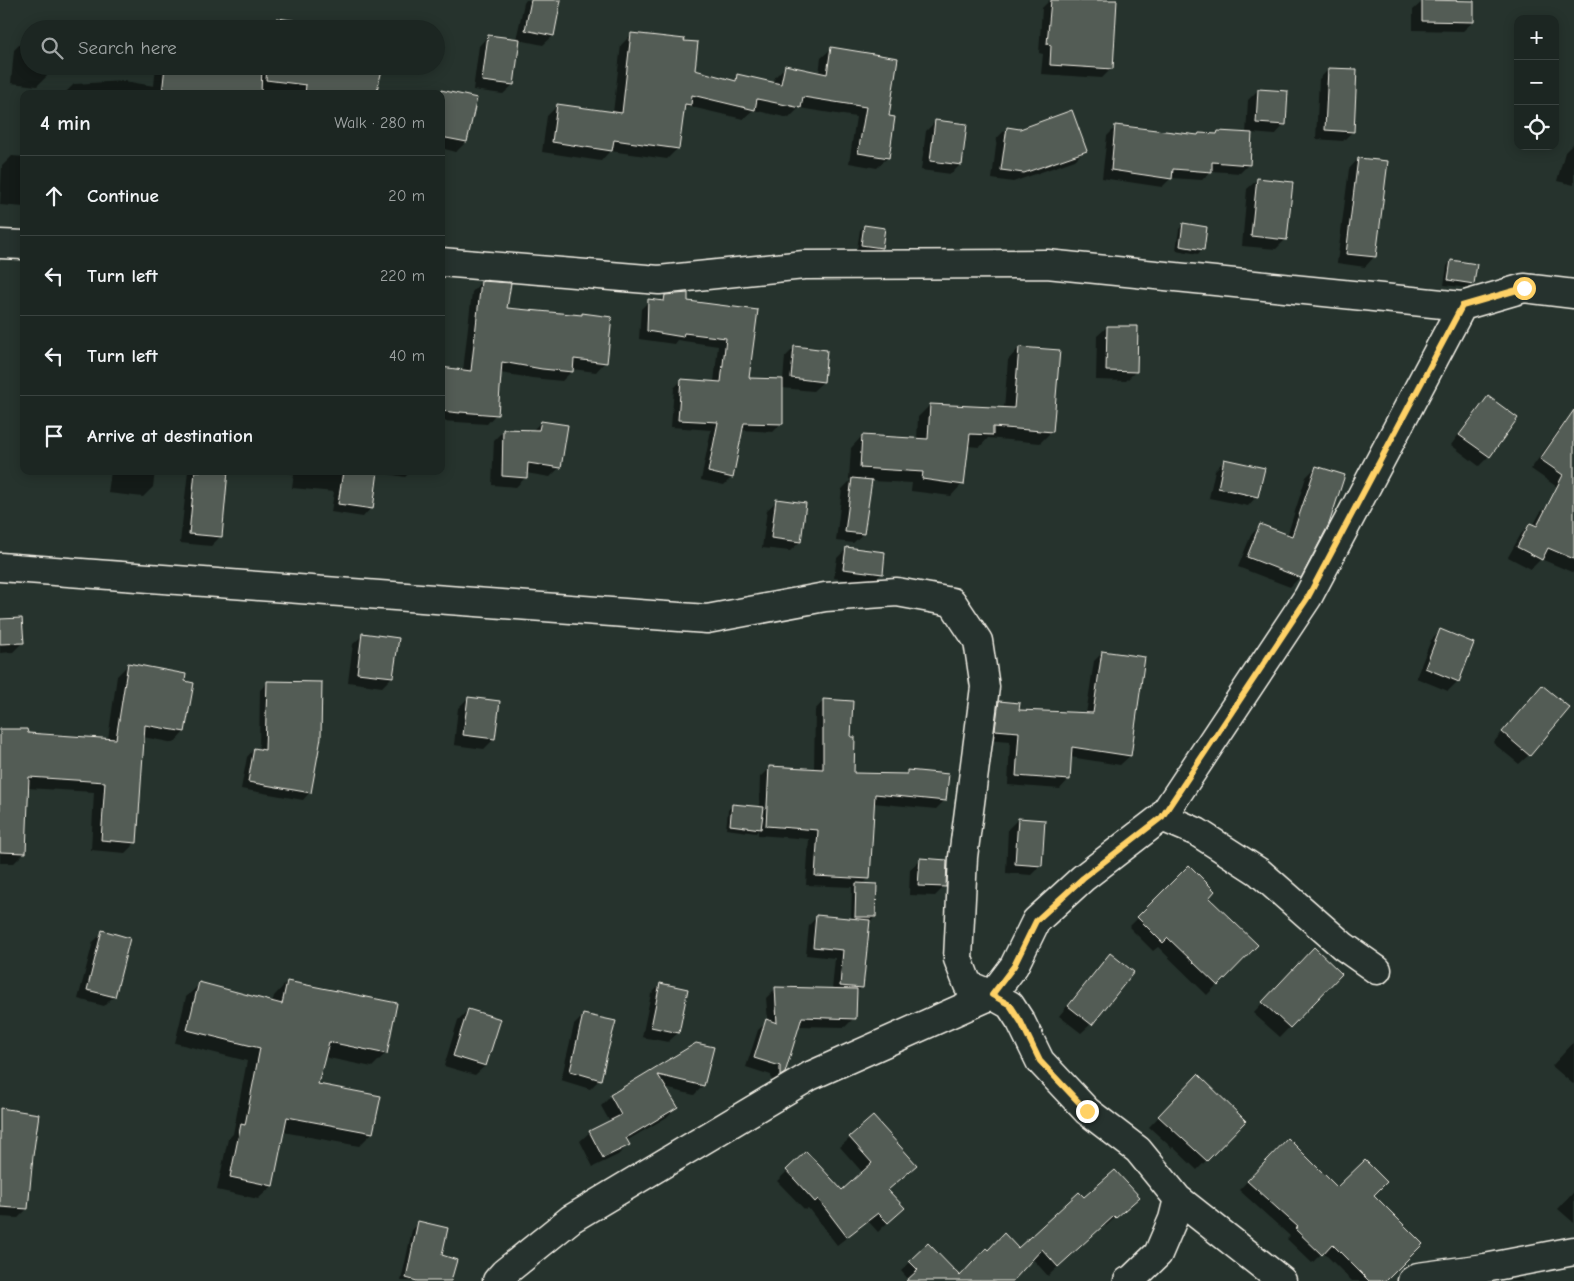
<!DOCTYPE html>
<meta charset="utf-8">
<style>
:root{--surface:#1c2622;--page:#252e2a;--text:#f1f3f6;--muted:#a0a5a5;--line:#3a4340}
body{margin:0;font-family:"Comic Neue",sans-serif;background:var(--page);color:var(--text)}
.controls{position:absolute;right:15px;top:15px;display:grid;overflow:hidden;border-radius:10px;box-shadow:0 2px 12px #0003}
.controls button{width:45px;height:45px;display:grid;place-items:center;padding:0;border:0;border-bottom:1px solid var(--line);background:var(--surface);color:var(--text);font:25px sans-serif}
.stop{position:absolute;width:15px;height:15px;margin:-11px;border:4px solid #ffd166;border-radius:50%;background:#fff}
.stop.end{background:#ffd166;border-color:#fff;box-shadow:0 1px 5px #0008}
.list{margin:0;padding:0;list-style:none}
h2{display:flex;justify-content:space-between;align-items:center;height:65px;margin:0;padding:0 20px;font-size:21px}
h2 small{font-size:16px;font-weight:400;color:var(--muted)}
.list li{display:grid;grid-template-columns:32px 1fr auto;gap:15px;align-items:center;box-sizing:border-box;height:80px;padding:0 20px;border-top:1px solid var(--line)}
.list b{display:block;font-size:19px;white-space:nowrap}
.list em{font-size:16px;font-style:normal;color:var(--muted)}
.icon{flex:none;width:28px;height:28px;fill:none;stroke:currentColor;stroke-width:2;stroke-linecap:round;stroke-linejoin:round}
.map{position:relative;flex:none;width:1574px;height:1281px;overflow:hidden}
.search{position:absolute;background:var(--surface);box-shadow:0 2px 12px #0003;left:20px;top:20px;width:425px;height:55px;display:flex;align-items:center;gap:12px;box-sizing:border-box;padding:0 18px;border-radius:28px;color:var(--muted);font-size:19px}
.panel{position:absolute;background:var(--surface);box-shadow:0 2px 12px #0003;left:20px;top:90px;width:425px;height:385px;border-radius:10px}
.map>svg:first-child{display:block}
</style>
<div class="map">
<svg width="1574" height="1281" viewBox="0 0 1574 1281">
<rect width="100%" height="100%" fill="#26332d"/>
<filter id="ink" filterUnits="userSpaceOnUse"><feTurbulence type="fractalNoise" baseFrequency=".02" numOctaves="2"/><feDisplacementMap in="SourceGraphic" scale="10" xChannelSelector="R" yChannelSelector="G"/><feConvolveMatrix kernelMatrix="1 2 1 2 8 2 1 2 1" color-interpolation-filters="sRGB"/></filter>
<g filter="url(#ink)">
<path fill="#0007" d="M526,0H560L553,36L543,45L519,40L513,85L503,94L473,90L479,46L488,36L516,40L524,3Z
M1050,0H1115L1111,69L1102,78L1041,74L1043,54L1039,53L1042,8Z
M1423,1L1473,22L1463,31L1413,30V10Z
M277,19L312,29H267Z
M631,35L693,71L732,82L738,76L773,84L775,77L785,67L819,74L821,58L832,48L888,117V157L877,168L849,163L856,117L799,108L789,118L753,110L743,119L687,106L683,111L678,148L667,159L610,151L601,161L542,152L547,116L558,105L613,113L621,45Z
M24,40L29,41V66H48L47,76L37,86L11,83L14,50Z
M156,66H373L375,94H64L74,84L124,81L154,86Z
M1329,69L1353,131L1343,141L1316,139L1319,79Z
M433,90L475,99L466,142L456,152L441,148V94H429Z
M1258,90L1286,92L1284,125L1275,135L1251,133L1249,164L1240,173L1211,171L1202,180L1171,178L1162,187L1102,178L1107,136L1116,127L1197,136L1216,135L1218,133L1246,134L1248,100Z
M936,121L960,165L951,174L921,170L926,131Z
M1007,128L1085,150L1075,160L1013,182L992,179L997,138Z
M1574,143V185L1557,181L1565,152Z
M12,156L24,157V207L0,205L2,166Z
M1358,159L1374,257L1365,267L1337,263L1349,169Z
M1257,180L1286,239L1276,249L1242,246L1247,189Z
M1184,224L1202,249L1198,254L1176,250L1179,229Z
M865,226L884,229L881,248L876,252L857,249L860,230Z
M1451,261L1473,284L1468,288L1444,285L1447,266Z
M481,282L506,309L581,317L605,362L596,372L572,369V371L562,381L532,378L500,373L496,414L487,424L441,421V368L463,371L472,292Z
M665,296L686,302L757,311L747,379L783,380L785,357L795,347L823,382L813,391L782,388L781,424L773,432L741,430L732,477L724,485L701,480L711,430L671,427L674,388L682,380L714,382L718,346L677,340L674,344L639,339L641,309L649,301L660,302Z
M1107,327L1136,371L1126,381L1096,380L1097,336Z
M1019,348L1052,431L1040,443L988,438L980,447L967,446L962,484L951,496L911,491L912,483L870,481L863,534L853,543L836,541L842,489L851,480L849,479L851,448L862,436L917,440L918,417L930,405L1004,409L1008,360Z
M1488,398L1516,418L1489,456L1479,466L1451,445L1478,408Z
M1573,414L1574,415V467L1557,487L1531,469L1563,424Z
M541,422L560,467L550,477L526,473V477L516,487L492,485L494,440L504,430L532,431Z
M1225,460L1257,496L1248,506L1209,498L1215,470Z
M1316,467L1300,577L1290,587L1238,567L1251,535L1260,526L1287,536L1306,477Z
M111,471H155L153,487L143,497L108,493Z
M188,471H227L221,536L211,546L180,543Z
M277,471H411L405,477L377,472L371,508L363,517L331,512L334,492L292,488L294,474Z
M777,501L800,542L790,551L762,548L767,510Z
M1550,503L1574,514V573L1541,559L1531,569L1508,557L1521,534L1530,524L1533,526L1540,513Z
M847,548L882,573L872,583L834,578L837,558Z
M0,621L22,643L13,652L0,653Z
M1441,631L1458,681L1448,691L1416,678L1431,640Z
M363,635L392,677L382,687L348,682L353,644Z
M1103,652L1130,756L1120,765L1070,757L1069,779L1060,789L1008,785L1010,741L987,739L990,711L999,702L1018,711L1086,714L1094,661Z
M128,665L184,732L174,743L143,737L136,842L125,853L91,850L94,792L27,788L25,852L14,863H0V731L26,734L108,739L117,676Z
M268,682L310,792L303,800L241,789L247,757L254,749L259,750L260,690Z
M1532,697L1529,755L1519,764L1493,743Z
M468,698L494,739L484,749L454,745L458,708Z
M824,700L850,738L853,774L905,775L908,772L945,800L936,809L873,803L869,878L863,884L875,917L871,921H869L862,987L855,994L854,1018L845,1027L798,1026L784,1072L772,1083L771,1075L746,1067L758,1030L768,1021L766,998L775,989L832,990L835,958L806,955L809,925L817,917L851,920L852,887L806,885L809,839L758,835V830L756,833L726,829L728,810L733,805L759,808L760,777L769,768L814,770L815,710Z
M1018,819L1041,865L1031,875L1006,873L1008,829Z
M920,860L945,886L935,896L909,895L910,869Z
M1189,867L1207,898L1256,945L1207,995L1158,947L1153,951L1129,927Z
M103,932L114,996L104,1006L78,999L93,942Z
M1110,955L1091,1024L1081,1033L1059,1016L1101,964Z
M1304,958L1341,974L1280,1037L1253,1013Z
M287,982L386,1053L372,1067L324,1057L316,1085L372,1133L359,1146L283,1132L272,1186L258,1199L217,1190L228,1139L233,1134L247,1061L175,1043L186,997L200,984L272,1003L274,996Z
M661,984L678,1033L668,1042L642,1037L651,994Z
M468,1010L499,1020L485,1066L475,1075L444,1066L458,1020Z
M584,1015L600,1079L590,1089L561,1080L574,1025Z
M1574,1042V1083L1573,1084L1552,1066Z
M697,1044L703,1086L694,1095L665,1088L676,1107L667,1117L626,1141L628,1145L618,1155L593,1167L580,1141L590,1132L610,1122L601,1106L611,1096Z
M1198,1076L1245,1121L1197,1170L1173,1147L1172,1148L1149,1127Z
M0,1107L3,1108V1110L31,1156L27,1209L18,1218L0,1217Z
M873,1118L893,1217L878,1232L868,1221L837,1245L808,1208L805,1210L777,1181L806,1153L842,1192L863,1173L840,1147Z
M1288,1139L1337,1189L1373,1195L1384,1281H1352L1323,1252L1312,1263L1287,1239L1290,1236L1239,1190Z
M1574,1192V1223L1558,1209Z
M1083,1199L1128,1206L1106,1226L1104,1224L1048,1276L1032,1258L1012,1281H910L901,1271L928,1245L960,1277L988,1251L1018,1249Z
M419,1223L441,1256L450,1281H401L412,1230Z
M1520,1278L1524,1281H1507Z"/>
<path fill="#525c55" stroke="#f4f1e8" d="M531,0H561L554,36L525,30Z
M1051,0H1117L1113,69L1050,65L1051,45L1047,44Z
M1422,0L1474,1V22L1422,21Z
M277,18L314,23L313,29H275Z
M631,33L685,39L684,41L698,42L695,70L736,81L737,74L781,84L785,65L827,74L831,47L898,58L889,116L895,117L889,158L858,153L866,107L803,97L801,108L757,99L755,110L692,95L691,105L685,104L679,149L614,140L612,151L552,142L557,104L622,113Z
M488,35L520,39L514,85L482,81Z
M165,66H262L261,94H162Z
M267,66H383L376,94H305L306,85L266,80Z
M1328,68L1357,69L1354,132L1325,130Z
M1258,89L1288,91L1286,125L1256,123Z
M441,90L477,98L467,142L441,137Z
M1072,110L1087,151L1024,173L1001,170L1007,127L1020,129Z
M935,120L967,124L962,165L930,161Z
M1115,125L1198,135L1199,133L1217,134L1218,131L1252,133L1250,165L1212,162V172L1173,169L1172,179L1111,170Z
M1358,158L1388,161L1376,257L1346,254Z
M1257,178L1293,182L1287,240L1251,236Z
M1183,223L1207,227L1204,250L1180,246Z
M864,225L885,228L882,248L861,245Z
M1451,260L1477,264L1474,284L1448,280Z
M481,281L511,283L507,308L582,315V313L612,317L607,363L574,359L573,372L542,369L502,362L498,415L460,412V413L441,411V367L471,371Z
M688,293V301L758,310L749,378L783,379V424L744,423L733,478L708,472L718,422L678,420L681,379L721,382L726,338L684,333L683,337L647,331L648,299L664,301L665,295Z
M1107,326H1138L1137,372L1106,371Z
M794,346L827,350L824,382L791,378Z
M1019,347L1060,350L1053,432L993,427V435L970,434L964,485L922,479L923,472L860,468L862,435L928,439L930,404L1014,408Z
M1488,396L1518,418L1490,457L1459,435Z
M1574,410V559L1548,548L1542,560L1517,547L1530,523L1537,526L1563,475L1540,459Z
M541,421L568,425L561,468L528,463L527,478L502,476L503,429L539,430Z
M1224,459L1265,468L1258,497L1218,488Z
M1316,466L1345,475L1329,524L1301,578L1247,557L1260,524L1292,536Z
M195,471H228L222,537L189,534Z
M343,471H378L373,509L338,504Z
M852,478L872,480L864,534L845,532Z
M776,499L806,503L801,542L771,538Z
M846,547L885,552L883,574L843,569Z
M22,618L24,643L0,644V619Z
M1440,629L1474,643L1459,682L1425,668Z
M362,633L399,638L393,677L357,673Z
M1102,651L1145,657L1131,756L1072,747L1070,780L1016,776L1019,732L995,730L999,701L1020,703L1019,710L1093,713Z
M128,663L186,674L185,681L194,683L185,732L145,725L137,843L101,840L105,782L29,777L26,853L0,852V729H27L28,733L116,739Z
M267,681L322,682L321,738L311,793L248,782L254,748L265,750Z
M1542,685L1570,708L1530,756L1502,732Z
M468,697L500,701L495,739L463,735Z
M823,699L853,701L851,737H855L854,773L907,774V770L949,774L946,801L875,794L870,879L815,876L818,830L766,826L769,766L823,769Z
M732,804L764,807L761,829L730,825Z
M1018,818L1045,820L1042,866L1015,864Z
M920,858L947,860L946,887L918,886Z
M1189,865L1215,891L1209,898L1258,945L1218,986L1168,938L1163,943L1137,917Z
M856,883L877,884L876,917H855Z
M816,915L870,920L863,988L840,986L843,950L813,947Z
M102,930L130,938L115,997L87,990Z
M1314,947L1342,974L1290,1028L1262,1002Z
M1110,953L1134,972L1092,1025L1068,1006Z
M287,981L397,1003L387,1054L329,1042L318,1084L381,1096L373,1133L287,1117L273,1186L230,1177L241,1124L245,1125L260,1048L187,1030L199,982L282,1004Z
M660,983L688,989L679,1033L651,1027Z
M775,987L857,989L856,1019L802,1017L785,1073L780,1076V1066L754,1058L766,1019L777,1023Z
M468,1009L501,1019L486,1066L453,1056Z
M583,1014L616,1021L607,1054L601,1080L570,1071Z
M696,1043L714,1047L704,1086L658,1075L678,1107L626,1138L630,1145L603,1158L589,1131L621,1115L610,1095Z
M1198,1074L1246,1121L1207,1161L1158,1116Z
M0,1108L39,1114L33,1156L28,1209L0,1207Z
M873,1116L917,1165L888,1190L905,1208L888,1223L878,1213L847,1237L818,1199L815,1202L786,1170L806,1151L842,1190L872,1163L849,1137Z
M1288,1138L1337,1187L1365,1160L1387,1182L1374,1195L1423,1244L1386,1281H1369L1332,1244L1322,1255L1295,1229L1298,1227L1247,1181Z
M1115,1170L1140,1197L1116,1218L1114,1216L1058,1267L1042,1249L1013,1281H906L918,1270L909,1261L928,1243L960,1276L986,1248L988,1250L1004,1233L1018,1248L1079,1192L1084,1197Z
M418,1221L448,1228L442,1255L457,1260L451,1281H417L406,1278Z"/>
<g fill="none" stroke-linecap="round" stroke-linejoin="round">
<defs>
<path id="minor" d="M0,244L24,245
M441,262L659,280L804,265L1047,264L1462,306L1524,288L1574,294
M0,567L707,619L825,597L897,592L952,602L978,641L985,687L963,857L958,959L968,985L992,995L810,1076L571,1219L504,1273L497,1281
M1162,817L1197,832L1259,872L1343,946L1377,970
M1128,1281L1132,1279L1158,1254L1173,1219L1178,1199
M1282,1281L1178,1199L1138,1150L1087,1111L1040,1061L1021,1022L1010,1005L992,995L1014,966L1036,921L1083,878L1162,817L1308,597L1462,306
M1412,1281L1418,1277L1485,1268L1574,1251"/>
</defs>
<use href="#minor" stroke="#f4f1e8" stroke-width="31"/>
<use href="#minor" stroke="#26332d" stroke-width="28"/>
</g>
</g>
<g fill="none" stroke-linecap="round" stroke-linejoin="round" filter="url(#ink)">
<path stroke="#ffd166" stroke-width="6" d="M1087,1111L1040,1061L1021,1022L1010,1005L992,995L1014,966L1036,921L1083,878L1162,817L1308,597L1462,306L1524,288"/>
</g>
</svg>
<div class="controls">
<button>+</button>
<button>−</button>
<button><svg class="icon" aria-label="locate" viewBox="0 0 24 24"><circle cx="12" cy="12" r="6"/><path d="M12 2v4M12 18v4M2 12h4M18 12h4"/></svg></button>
</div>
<div class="stop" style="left:1524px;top:288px"></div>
<div class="stop end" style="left:1087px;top:1111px"></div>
<div class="search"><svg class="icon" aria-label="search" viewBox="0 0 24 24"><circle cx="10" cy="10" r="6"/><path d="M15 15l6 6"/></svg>Search here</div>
<section class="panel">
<h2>4 min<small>Walk · 280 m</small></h2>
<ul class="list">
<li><svg class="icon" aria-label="ahead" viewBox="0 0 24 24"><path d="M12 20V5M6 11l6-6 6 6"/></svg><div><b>Continue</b></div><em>20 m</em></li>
<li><svg class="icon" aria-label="left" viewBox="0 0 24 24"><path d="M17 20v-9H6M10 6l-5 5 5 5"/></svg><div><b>Turn left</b></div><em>220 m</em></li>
<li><svg class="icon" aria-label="left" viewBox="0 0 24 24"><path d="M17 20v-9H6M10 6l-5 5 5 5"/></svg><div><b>Turn left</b></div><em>40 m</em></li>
<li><svg class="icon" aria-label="arrive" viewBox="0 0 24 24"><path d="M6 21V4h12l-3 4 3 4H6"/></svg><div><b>Arrive at destination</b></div></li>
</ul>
</section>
</div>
